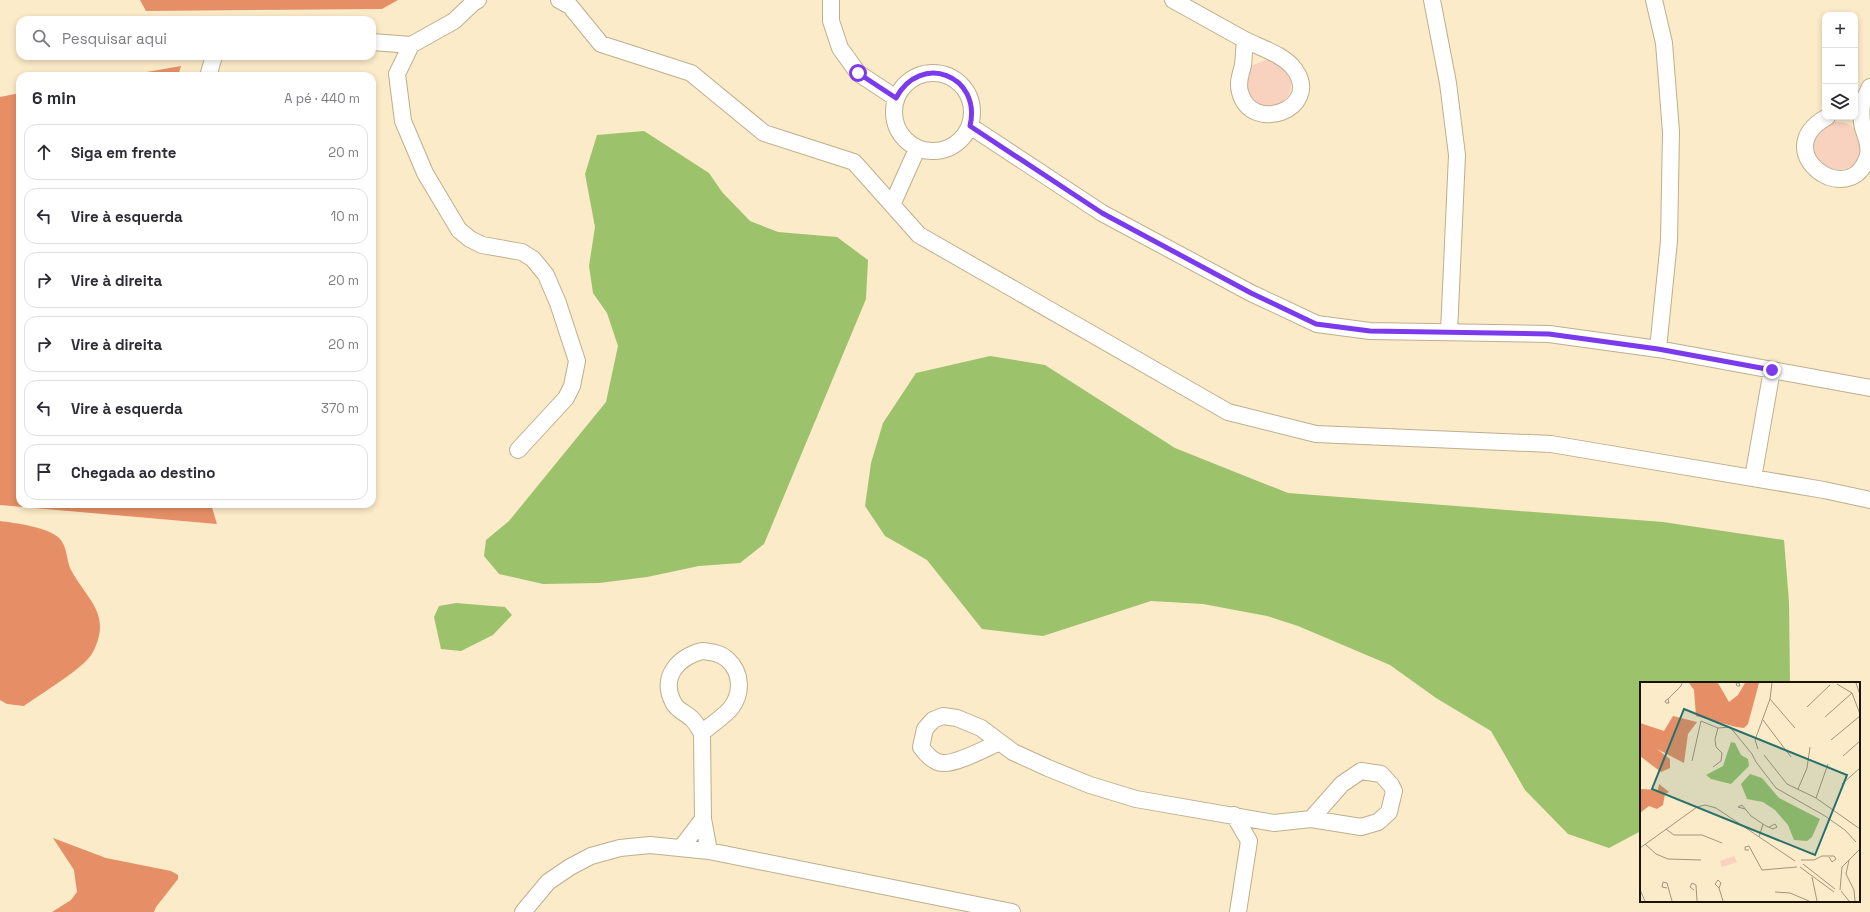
<!DOCTYPE html>
<html lang="pt">
<meta charset="utf-8">
<style>
:root{--surface:#fff;--page:#f7f7f7;--text:#2b2b33;--muted:#7c7c81;--line:#e1e1e2}
body{margin:0;font-family:"Space Grotesk",sans-serif;background:var(--page);color:var(--text)}
.controls{position:absolute;right:12px;top:12px;display:grid;overflow:hidden;border-radius:8px;box-shadow:0 2px 6px #0003}
.controls button{width:36px;height:36px;display:grid;place-items:center;padding:0;border:0;border-bottom:1px solid var(--line);background:var(--surface);color:var(--text);font:20px sans-serif}
.stop{position:absolute;width:12px;height:12px;margin:-9px;border:3px solid #7c3aed;border-radius:50%;background:#fff}
.stop.end{background:#7c3aed;border-color:#fff;box-shadow:0 1px 4px #0008}
.list{margin:0;padding:0;list-style:none}
h2{display:flex;justify-content:space-between;align-items:center;height:52px;margin:0;padding:0 16px;font-size:17px}
h2 small{font-size:13px;font-weight:400;color:var(--muted)}
.list li{display:grid;grid-template-columns:26px 1fr auto;gap:12px;align-items:center;box-sizing:border-box;height:56px;margin:0 8px 8px;padding:0 8px;border:1px solid var(--line);border-radius:12px}
.list b{display:block;font-size:15px;white-space:nowrap}
.list em{font-size:13px;font-style:normal;color:var(--muted)}
.icon{flex:none;width:22px;height:22px;fill:none;stroke:currentColor;stroke-width:2;stroke-linecap:round;stroke-linejoin:round}
.map{position:relative;flex:none;width:1870px;height:912px;overflow:hidden}
.search{position:absolute;background:var(--surface);box-shadow:0 2px 6px #0003;left:16px;top:16px;width:360px;height:44px;display:flex;align-items:center;gap:10px;box-sizing:border-box;padding:0 14px;border-radius:12px;color:var(--muted);font-size:15px}
.panel{position:absolute;background:var(--surface);box-shadow:0 2px 6px #0003;left:16px;top:72px;width:360px;height:436px;border-radius:12px}
.map>svg:first-child{display:block}
</style>
<div class="map">
<svg width="1870" height="912" viewBox="0 0 1870 912">
<rect width="100%" height="100%" fill="#fbebc8"/>
<path fill="#f8d1bf" d="M1266,60C1298,64 1300,105 1268,106C1266,106 1262,107 1259,106C1255,104 1251,100 1247,97L1246,73L1251,66Z
M1814 146a24 24 0 1 1 48 0a24 24 0 1 1-48 0Z"/>
<path fill="#e68f66" d="M140,0H398L382,9L146,11Z
M181,66L178,76H124Z
M20,93V504H211L217,524L0,505V97Z
M0,521C15,523 46,527 58,537C68,546 66,560 71,570C88,601 112,614 93,652C85,668 40,694 24,706L7,704L0,700Z
M53,838L106,858L171,871L178,875V879L156,907L154,912H52L71,900L77,892L74,870Z"/>
<path fill="#9cc26c" d="M644,131L709,173L722,192L750,221L778,232L837,237L868,260L866,299L764,544L740,563L699,566L647,577L599,583L543,584L499,574L484,556L486,540L509,521L606,402L618,346L607,313L593,293L589,266L595,227L585,174L597,135Z
M990,356L1045,365L1175,448L1288,493L1663,522L1784,540L1789,602L1790,683H1641V831L1609,848L1568,834L1525,790L1491,731L1436,698L1390,665L1298,626L1267,616L1203,604L1151,601L1043,636L982,629L927,560L885,536L865,506L871,463L883,423L916,373Z
M456,603L505,607L512,615L493,635L461,651L441,649L434,617L439,606Z"/>
<g fill="none" stroke-linecap="round" stroke-linejoin="round">
<defs>
<path id="minor" d="M559,0L570,6L601,44L691,73L764,133L854,162L919,235L1228,412L1316,434L1551,444L1824,490L1870,500
M831,0V21L840,48L858,73L896,98
M1173,0L1245,40
M1432,0L1448,83L1457,155L1449,332
M1654,0L1664,43L1671,132L1669,241L1658,349
M1245,40C1261,48 1285,55 1295,70C1322,109 1251,135 1240,92C1237,82 1241,74 1243,65C1244,57 1244,48 1245,40Z
M372,42L411,45L454,21L473,3L478,0
M411,45L397,74L403,121L425,173L459,230L470,239L482,245L522,252L533,259L546,275L558,303L577,361L572,386L566,398L518,450
M894 112a39 39 0 1 1 78 0a39 39 0 1 1-78 0Z
M210,76L209,73L214,56
M1862,104L1870,87
M1827,117C1765,152 1852,213 1868,155C1870,145 1866,137 1863,128C1861,120 1861,113 1862,104L1855,108
M970,126L1102,213L1251,293L1317,324L1370,331L1549,334L1658,349L1870,388
M892,205L917,149
M1753,478L1772,370
M702,651C711,652 721,653 728,660C742,673 742,694 731,708C724,717 710,725 702,733C699,729 697,724 693,720C687,713 677,711 673,702C660,676 679,657 702,651Z
M702,733L703,819L709,851
M1000,742C986,748 957,764 943,763C934,763 926,754 921,747L925,729L933,720L943,716L957,718L981,728L1013,752L1048,768L1090,785L1136,799L1274,823L1311,819L1361,827L1378,822L1389,812L1394,791L1391,785L1381,774L1361,771L1342,784L1311,819
M1234,815L1249,841L1238,912
M681,848L703,819
M523,912L548,882L570,867L591,856L620,848L650,845L709,851L1012,912"/>
</defs>
<use href="#minor" stroke="#beaf8d" stroke-width="18"/>
<use href="#minor" stroke="#fff" stroke-width="16"/>
</g>
<g fill="none" stroke-linecap="round" stroke-linejoin="round">
<path stroke="#7c3aed" stroke-width="5" d="M858,73L896,98C920,52 982,75 970,126L1102,213L1251,293L1316,324L1370,331L1549,334L1658,349L1772,370"/>
</g>
<g transform="translate(1640 682)">
<rect width="220" height="220" fill="#fbebc8"/>
<path d="M94,174L97,180L82,185L80,179Z" fill="#f8d1bf"/>
<path d="M49,1H78L89,20L98,13L105,1H119L108,42L104,46L96,45L56,34L54,8ZM33,34L57,40L48,52L44,81L17,67L30,77V86L21,90L0,74V41L24,49ZM19,102L29,110L25,112L23,123L17,127L9,124L0,131V107L18,108Z" fill="#e68f66"/>
<path d="M91,60L95,61L101,73L108,77L109,84L91,102L71,97L66,93L83,84ZM110,92L122,96L139,116L180,137L172,155L167,159L154,158L148,143L135,128L123,120L107,117L101,102Z" fill="#9cc26c"/>
<path fill="none" stroke="#a1957b" stroke-width="1" d="M96,1H99L100,4H97ZM216,1L220,13M197,2L212,11L220,32M28,17L41,4L42,1M28,17L29,21H26L25,19ZM130,17L155,46M167,25L190,3M185,35L212,11M123,38L151,75M191,58L220,34M118,67L115,58L130,17L132,1M124,73L147,102L176,116L220,147M203,74L220,59M52,79L61,39L78,46L90,45L112,72L116,80L136,106L185,134L205,148L216,160M73,85L81,79L82,71L76,65L75,57L78,46M202,102L220,86M158,107L167,86L170,65M176,116L188,82M105,127L98,125L102,123L111,134L126,144L133,147L137,145L135,142L129,145M26,147L34,153H62L82,161M119,155L123,142M5,162L16,172L28,177L61,178M0,166L57,125L65,123L76,126L155,179M109,168H105V165L109,164L122,188L157,185M161,178H174L182,174H194L196,177L192,180L189,175M209,178L206,192L214,208L215,219M163,182L195,207M160,185L194,210M172,195L177,219M27,206L22,205L23,200L27,201L32,219M79,206L75,202L78,198L81,201L79,206L83,219M0,208L5,219M54,208L50,205L52,201L56,203L57,219M200,208L202,185L220,167M201,209L209,219M135,210L150,211L169,219"/>
<path fill="#27716d" fill-opacity="0.15" stroke="#27716d" stroke-width="2" d="M44,27L207,93L175,173L12,107Z"/>
<rect width="220" height="220" fill="none" stroke="#1a1407" stroke-width="2"/>
</g>
</svg>
<div class="controls">
<button>+</button>
<button>−</button>
<button><svg class="icon" aria-label="layers" viewBox="0 0 24 24"><path d="M12 4l9 5-9 5-9-5zM3 14l9 5 9-5"/></svg></button>
</div>
<div class="stop" style="left:858px;top:73px"></div>
<div class="stop end" style="left:1772px;top:370px"></div>
<div class="search"><svg class="icon" aria-label="search" viewBox="0 0 24 24"><circle cx="10" cy="10" r="6"/><path d="M15 15l6 6"/></svg>Pesquisar aqui</div>
<section class="panel">
<h2>6 min<small>A pé · 440 m</small></h2>
<ul class="list">
<li><svg class="icon" aria-label="ahead" viewBox="0 0 24 24"><path d="M12 20V5M6 11l6-6 6 6"/></svg><div><b>Siga em frente</b></div><em>20 m</em></li>
<li><svg class="icon" aria-label="left" viewBox="0 0 24 24"><path d="M17 20v-9H6M10 6l-5 5 5 5"/></svg><div><b>Vire à esquerda</b></div><em>10 m</em></li>
<li><svg class="icon" aria-label="right" viewBox="0 0 24 24"><path d="M7 20v-9h11M14 6l5 5-5 5"/></svg><div><b>Vire à direita</b></div><em>20 m</em></li>
<li><svg class="icon" aria-label="right" viewBox="0 0 24 24"><path d="M7 20v-9h11M14 6l5 5-5 5"/></svg><div><b>Vire à direita</b></div><em>20 m</em></li>
<li><svg class="icon" aria-label="left" viewBox="0 0 24 24"><path d="M17 20v-9H6M10 6l-5 5 5 5"/></svg><div><b>Vire à esquerda</b></div><em>370 m</em></li>
<li><svg class="icon" aria-label="arrive" viewBox="0 0 24 24"><path d="M6 21V4h12l-3 4 3 4H6"/></svg><div><b>Chegada ao destino</b></div></li>
</ul>
</section>
</div>
